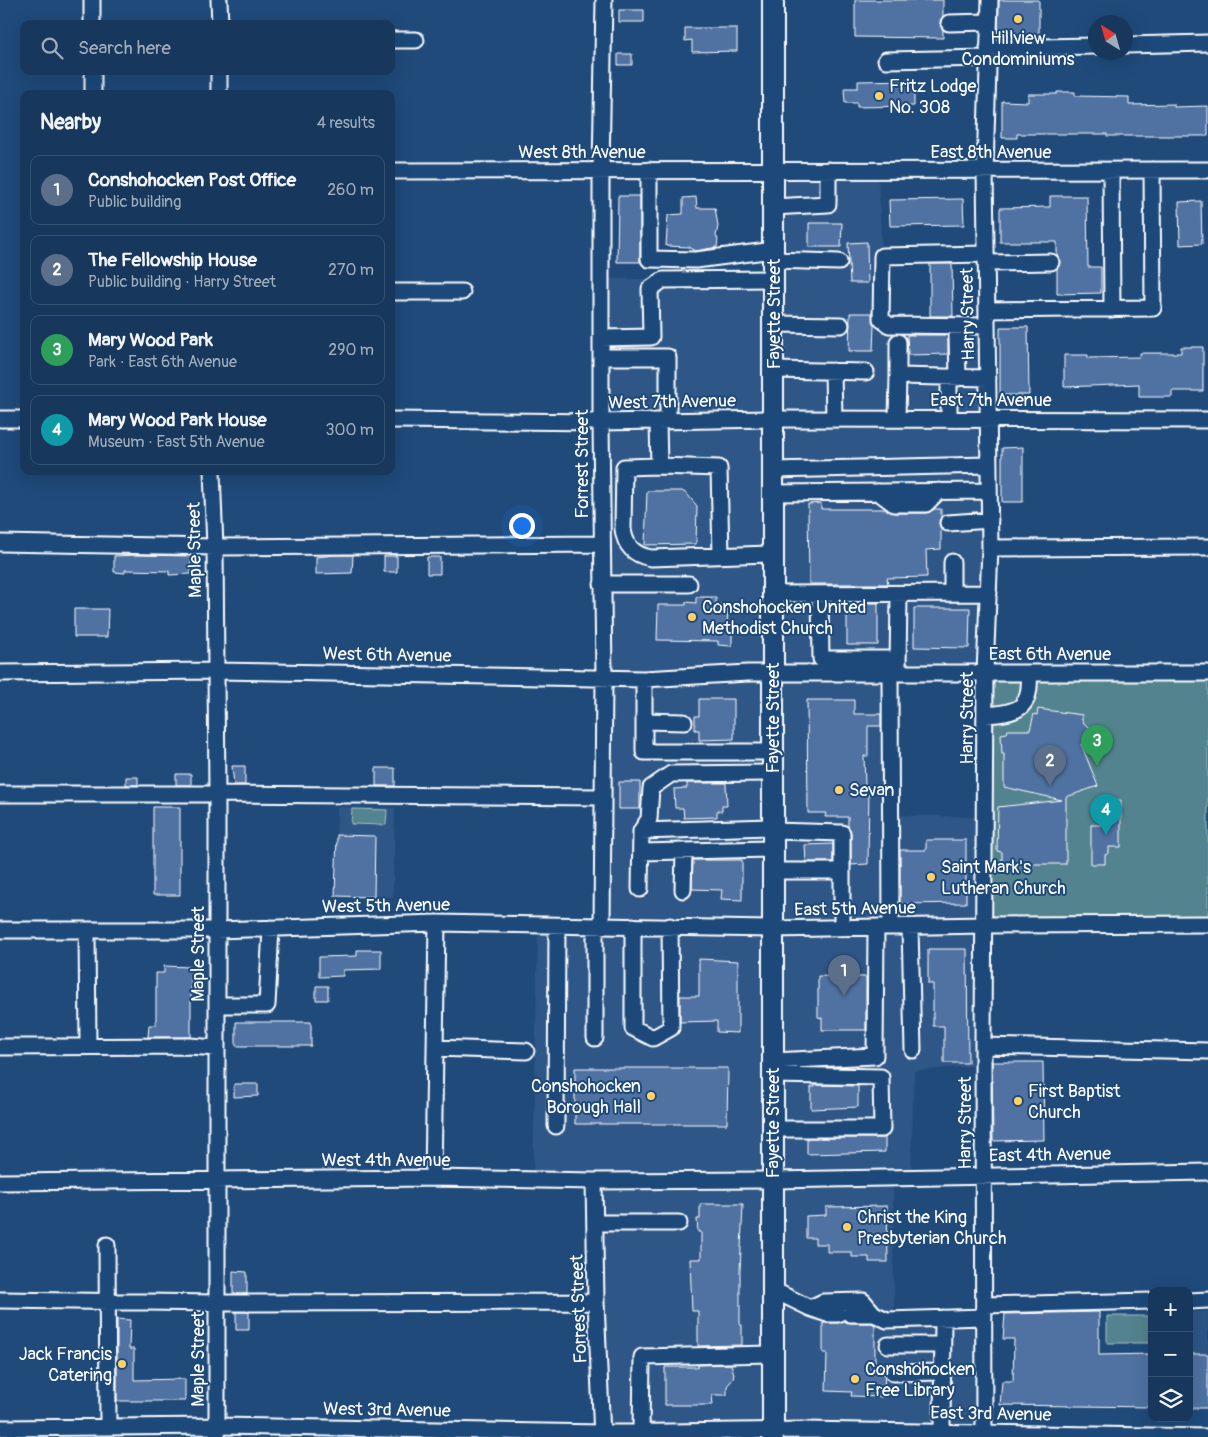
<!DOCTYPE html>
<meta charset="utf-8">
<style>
:root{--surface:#17385c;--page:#203f62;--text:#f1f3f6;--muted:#9eacbb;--line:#365272;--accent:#8abfa5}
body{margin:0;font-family:Pangolin,sans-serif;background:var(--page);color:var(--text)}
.controls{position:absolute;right:15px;bottom:15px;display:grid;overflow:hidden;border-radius:10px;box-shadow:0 5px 20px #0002}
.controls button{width:45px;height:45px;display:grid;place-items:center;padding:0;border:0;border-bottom:1px solid var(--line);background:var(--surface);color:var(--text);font:25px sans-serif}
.compass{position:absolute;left:1088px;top:15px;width:45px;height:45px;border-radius:50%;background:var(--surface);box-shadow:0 5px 20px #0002;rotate:323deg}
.you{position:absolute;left:521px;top:525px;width:18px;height:18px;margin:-12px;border:4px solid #fff;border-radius:50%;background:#1a73e8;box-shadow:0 0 0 8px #1a73e833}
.badge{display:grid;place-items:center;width:32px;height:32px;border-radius:50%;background:var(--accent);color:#fff;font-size:16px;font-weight:700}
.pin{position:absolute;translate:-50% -41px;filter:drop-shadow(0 1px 2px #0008)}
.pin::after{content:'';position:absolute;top:26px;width:18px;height:15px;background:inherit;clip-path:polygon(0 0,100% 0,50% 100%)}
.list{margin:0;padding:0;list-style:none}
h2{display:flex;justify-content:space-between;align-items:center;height:65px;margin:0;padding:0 20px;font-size:21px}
h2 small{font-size:16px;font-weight:400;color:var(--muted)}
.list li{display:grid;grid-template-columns:32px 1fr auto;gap:15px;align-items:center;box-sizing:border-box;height:70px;margin:0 10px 10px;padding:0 10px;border:1px solid var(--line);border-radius:10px}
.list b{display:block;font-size:19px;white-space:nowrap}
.list p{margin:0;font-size:16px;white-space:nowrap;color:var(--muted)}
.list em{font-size:16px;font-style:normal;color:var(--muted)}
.icon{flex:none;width:28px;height:28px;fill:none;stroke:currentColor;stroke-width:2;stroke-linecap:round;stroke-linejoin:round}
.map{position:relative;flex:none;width:1208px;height:1437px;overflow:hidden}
.search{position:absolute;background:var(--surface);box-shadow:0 5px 20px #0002;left:20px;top:20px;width:375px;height:55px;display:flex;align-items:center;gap:12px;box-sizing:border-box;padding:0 18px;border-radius:10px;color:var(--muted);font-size:19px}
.panel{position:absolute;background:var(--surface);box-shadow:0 5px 20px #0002;left:20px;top:90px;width:375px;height:385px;border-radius:10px}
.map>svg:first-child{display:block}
</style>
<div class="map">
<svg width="1208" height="1437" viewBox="0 0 1208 1437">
<rect width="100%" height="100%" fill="#1f4a7a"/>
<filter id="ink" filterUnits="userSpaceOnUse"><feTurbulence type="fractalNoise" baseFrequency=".02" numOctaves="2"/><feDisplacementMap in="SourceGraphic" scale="10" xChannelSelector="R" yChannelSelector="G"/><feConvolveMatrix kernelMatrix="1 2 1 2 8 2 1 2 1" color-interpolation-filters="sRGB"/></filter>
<g filter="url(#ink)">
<path fill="#2e5686" d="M773,170H878L882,256L881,319L987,326L985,673H898L891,815L985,817L983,1065L914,1071L911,1177L893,1178L894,1314L984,1312V1437H602L594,1181L533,1180L538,925L602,927L601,279H773Z
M337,807L395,808L393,897L335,896Z
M1189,1312H1208V1408H1189Z"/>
<path fill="#52838e" stroke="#a8c1c6" d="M985,673H1208V924L985,925Z
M352,809L387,810L386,825L351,824Z
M1107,1316H1152V1343H1107Z"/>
<path fill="#5072a2" stroke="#fff" d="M855,0H943V16L940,23L943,30V38L855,37Z
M999,0H1039V38L998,37Z
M619,10H644V22H619Z
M685,28H737V51L692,52V40L685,41Z
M618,54H632V65H618Z
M914,80V106L857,107V103H845L844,88H858V81Z
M1057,92H1075V96L1129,97V105L1174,104V107L1208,106V136H1107V134H1017V138H1002V101L1028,102V94H1057Z
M618,196H640V262H617Z
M1050,196H1087L1088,267H1101V293L1057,294V269L1060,262L1057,255V242H1000V208L1050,207Z
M696,197L697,208H715L718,226L716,236L718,239L717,247L696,251L689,247L666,246L668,215L683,214V198Z
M963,199L964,225L890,226L889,200Z
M1201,201L1202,244L1180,245L1179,202Z
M809,223H842L841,247H809Z
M867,242L868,283H850L848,243Z
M930,264H952L953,316H930Z
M850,313H872L874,325L873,351H849Z
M1000,327H1028L1029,395H1000Z
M907,335H948V354L908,355Z
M1181,347H1203V391H1172V397H1139V384L1064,387V355H1088V358L1140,357V353H1181Z
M1023,447V502H1002V448Z
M647,491H682L687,494L697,506L696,544L645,545Z
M821,503V509H885L894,513H926L934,509H941V517L939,523L941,529V549L926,550L927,577L887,578L888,584H809L808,504Z
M139,555L191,556V574L169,575V571L125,570V573L114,572V556Z
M335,555H353L352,573L316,574V557Z
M384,556H397V572H384Z
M427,557H440V574H427Z
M696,597H716V604L728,605L727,629H732V646L718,645V641L657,640L658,605H686V602L696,603Z
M847,603H878V645H847Z
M914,608H970L969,648L914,647Z
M74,609H108L107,637H74Z
M699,699H734V739L699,740V730H695V716H699Z
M807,700H854V714H881V726H868V756H864L865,785H869L868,864L851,865V833L848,826V817H825L826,813H808Z
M1038,709L1082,715V721L1088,727L1093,728L1090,745L1081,744L1098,786L1066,797V864H1002V852L997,851L998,807L1062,800L1004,787V754H1002L1001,734L1007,733L1008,730H1030L1034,714L1037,715Z
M232,766H245V785H234Z
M376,768H395V786H376Z
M176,774H191V785H176Z
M126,777H138V785H126Z
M619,782H640V809H619Z
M687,783H726L727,806H722V811H717V817L684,818L683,808H675L674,789L687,788Z
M1121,800V847H1109V853L1105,855V864H1091V825H1106L1107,801Z
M153,807H180V895H153Z
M337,835L375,836L374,897L335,896Z
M926,840H966V903L900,904V850H926Z
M833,844V862H806L805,845Z
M693,860H742V900L721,899L722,890L692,889Z
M928,949H967L968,1063H944V1026H933V984H928Z
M357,950H381V969L343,970V976L319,977V957L357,956Z
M699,959L738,961V1033L717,1032V1021L680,1022V996H699Z
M164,966L191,967V1037H148L149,1025H156V973H164Z
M818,976L866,977V1030H822V1018L818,1017Z
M316,986H328V1000H316Z
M236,1022H311V1046H236Z
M992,1062H1043L1044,1140L993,1141Z
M575,1068H728L727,1124H575Z
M234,1084H258V1096L234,1097Z
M815,1085L858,1086V1107L811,1109V1087H815Z
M807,1138H885V1152L807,1154Z
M700,1204H743L740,1271V1325H742V1345L698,1346V1311H692L690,1259H701V1232H698L697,1219H700Z
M887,1206L888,1262H869V1257H852V1252H827V1244H815V1238H806V1216L826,1215V1207Z
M233,1271L247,1272V1294H233Z
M236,1312H249V1330H236Z
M1099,1312V1355L1152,1354V1407L1000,1405L1002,1381H1013L1014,1339H1003L1005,1314Z
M117,1319L130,1320L129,1349H134V1380L185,1379V1401H117Z
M844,1321L850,1323H872L875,1325V1366L885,1367L884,1397L851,1396L852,1392L826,1391L827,1353H823V1323H838Z
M1189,1354H1208V1408H1189Z
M731,1364L734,1374L733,1379L727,1386V1395H712L713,1405H665V1367H698V1365Z"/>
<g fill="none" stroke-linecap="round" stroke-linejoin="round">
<defs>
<path id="minor" d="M92,0V24
M219,0L220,24
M949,23L989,22
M391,40H416
M1126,45L1208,43
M988,48L1096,46
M886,60L988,58
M93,71V94
M219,94V71
M649,170V259L696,260L774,250
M391,171L1208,170
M1111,171L1112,309
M773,207L828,204V170
M986,254L882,256L881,319L889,325L987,326
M773,260L839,262
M986,263L1051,262
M391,292H462
M987,310L1153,308L1152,170
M774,324L841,325
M957,336L958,378
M601,338L651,337L650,289L663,280L774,279
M898,342V376L988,378
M601,357H668V421
M774,370L866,372
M833,371L834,419
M0,419H24
M897,419L898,376
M949,419V377
M391,420L601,422L774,419L1208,420
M658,421L659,466L624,467L623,529C625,546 634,555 651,558L772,554
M659,466L719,468L721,556
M773,470L989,465
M212,471L215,547L217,794V1437
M878,492L894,504H926L939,491
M773,493L989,491
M948,523L990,520
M0,543L215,547L602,544
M990,548L1208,547
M952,562V593
M602,584H689
M773,594L989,593
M820,594L821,659H898
M898,667L899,594
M0,673L216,671L644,679L748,673H1208
M890,673L891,927
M644,679V752H773
M985,715C1018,713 1032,709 1029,673
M644,721L684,722
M0,794H217L603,797
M641,831L774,827
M774,831L842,833V928
M641,852L774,849
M774,871H842
M640,889L641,831L649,819L651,788L671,774L773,773
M683,890L684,851
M633,926V1028L653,1038L671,1028L670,926
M602,927L604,678L601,422V170L604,0
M910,927L913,1050
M0,930H217L437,923L773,929L985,925L1208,924
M87,930L88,1046
M217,1005H267L271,928
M595,1038V927
M983,1046L1208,1051
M0,1047L190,1046L216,1048
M435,1048L526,1051
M773,1061L875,1056L876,928
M556,1126L557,926
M773,1129H882L881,1077L773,1075
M433,1178L437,923
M594,1181L596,1302L602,1437
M0,1182L433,1178L594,1181L773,1180L1208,1172
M595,1223H679
M107,1245L108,1427
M773,1290L810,1308L823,1302L863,1301L874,1314
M0,1300L217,1303L596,1302
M1189,1301L1208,1300
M984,1305L1152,1301
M810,1308L827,1314H838
M850,1314H874L887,1320L984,1317
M888,1345H942
M893,1373L942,1372
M0,1428L217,1426L602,1433L804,1430L1208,1437
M942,1431L943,1318
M641,1432L642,1357L773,1354
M984,1437L983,1046L985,673L990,548L985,170L990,0"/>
<path id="major" d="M773,0V1437"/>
</defs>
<use href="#minor" stroke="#fff" stroke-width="19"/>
<use href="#major" stroke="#fff" stroke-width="24"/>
<use href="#minor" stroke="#1f4a7a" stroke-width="15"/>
<use href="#major" stroke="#1f4a7a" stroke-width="20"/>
</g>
</g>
<g fill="#ffd166" stroke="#1f4a7a" stroke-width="2">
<circle cx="1018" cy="19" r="5"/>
<circle cx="879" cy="96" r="5"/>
<circle cx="692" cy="617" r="5"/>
<circle cx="839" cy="790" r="5"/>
<circle cx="931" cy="877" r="5"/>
<circle cx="651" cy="1096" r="5"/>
<circle cx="1018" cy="1101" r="5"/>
<circle cx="847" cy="1227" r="5"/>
<circle cx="122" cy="1364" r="5"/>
<circle cx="855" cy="1379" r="5"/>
</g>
<g text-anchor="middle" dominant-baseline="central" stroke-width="4" stroke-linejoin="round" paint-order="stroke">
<g font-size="18" fill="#fff" stroke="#1f4a7a" text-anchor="start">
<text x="1018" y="38" text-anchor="middle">Hillview<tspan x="1018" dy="21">Condominiums</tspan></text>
<text x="889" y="86">Fritz Lodge<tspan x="889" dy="21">No. 308</tspan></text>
<text x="702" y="607">Conshohocken United<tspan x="702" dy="21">Methodist Church</tspan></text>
<text x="849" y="790">Sevan</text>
<text x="941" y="867">Saint Mark's<tspan x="941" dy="21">Lutheran Church</tspan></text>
<text x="641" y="1086" text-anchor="end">Conshohocken<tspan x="641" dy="21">Borough Hall</tspan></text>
<text x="1028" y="1091">First Baptist<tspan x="1028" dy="21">Church</tspan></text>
<text x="857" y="1217">Christ the King<tspan x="857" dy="21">Presbyterian Church</tspan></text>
<text x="112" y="1354" text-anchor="end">Jack Francis<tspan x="112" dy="21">Catering</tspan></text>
<text x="865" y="1369">Conshohocken<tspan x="865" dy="21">Free Library</tspan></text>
</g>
<g font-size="18" fill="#fff" stroke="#1f4a7a">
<text x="582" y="152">West 8th Avenue</text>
<text x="991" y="152">East 8th Avenue</text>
<text transform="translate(774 314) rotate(-90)">Fayette Street</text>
<text transform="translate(968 314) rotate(-91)">Harry Street</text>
<text x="991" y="400">East 7th Avenue</text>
<text transform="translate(672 402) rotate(-1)">West 7th Avenue</text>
<text transform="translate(582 464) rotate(-90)">Forrest Street</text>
<text transform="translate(195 550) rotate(-91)">Maple Street</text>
<text x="1050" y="654">East 6th Avenue</text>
<text transform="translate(387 655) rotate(1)">West 6th Avenue</text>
<text transform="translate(773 718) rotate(-90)">Fayette Street</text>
<text transform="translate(967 718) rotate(-90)">Harry Street</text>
<text transform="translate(386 906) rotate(-1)">West 5th Avenue</text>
<text transform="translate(855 909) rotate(-1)">East 5th Avenue</text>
<text transform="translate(198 954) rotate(-90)">Maple Street</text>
<text transform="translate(773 1123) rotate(-90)">Fayette Street</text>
<text transform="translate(965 1123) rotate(-90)">Harry Street</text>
<text transform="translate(1050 1155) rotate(-1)">East 4th Avenue</text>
<text x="386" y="1160">West 4th Avenue</text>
<text transform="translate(579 1309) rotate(-92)">Forrest Street</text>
<text transform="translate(198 1359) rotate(-90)">Maple Street</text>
<text transform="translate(387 1410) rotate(1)">West 3rd Avenue</text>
<text transform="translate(991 1414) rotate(1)">East 3rd Avenue</text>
</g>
</g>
</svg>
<div class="controls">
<button>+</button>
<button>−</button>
<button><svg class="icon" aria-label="layers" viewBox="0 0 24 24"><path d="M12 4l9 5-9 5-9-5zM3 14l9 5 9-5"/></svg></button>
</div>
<svg class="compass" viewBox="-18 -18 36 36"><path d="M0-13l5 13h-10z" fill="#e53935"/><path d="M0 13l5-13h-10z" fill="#9eacbb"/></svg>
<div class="you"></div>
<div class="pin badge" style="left:844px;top:996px;background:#5c6f8a">1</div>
<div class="pin badge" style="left:1050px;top:786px;background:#5c6f8a">2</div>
<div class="pin badge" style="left:1097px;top:766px;background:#2e9e5b">3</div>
<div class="pin badge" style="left:1106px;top:835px;background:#0f9aa8">4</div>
<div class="search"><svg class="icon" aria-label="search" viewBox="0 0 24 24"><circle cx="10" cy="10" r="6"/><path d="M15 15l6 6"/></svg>Search here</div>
<section class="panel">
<h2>Nearby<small>4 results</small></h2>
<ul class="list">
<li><span class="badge" style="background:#5c6f8a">1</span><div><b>Conshohocken Post Office</b><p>Public building</p></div><em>260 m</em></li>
<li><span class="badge" style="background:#5c6f8a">2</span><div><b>The Fellowship House</b><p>Public building · Harry Street</p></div><em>270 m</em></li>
<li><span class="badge" style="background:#2e9e5b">3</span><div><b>Mary Wood Park</b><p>Park · East 6th Avenue</p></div><em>290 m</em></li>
<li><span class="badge" style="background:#0f9aa8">4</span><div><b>Mary Wood Park House</b><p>Museum · East 5th Avenue</p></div><em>300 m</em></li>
</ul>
</section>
</div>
